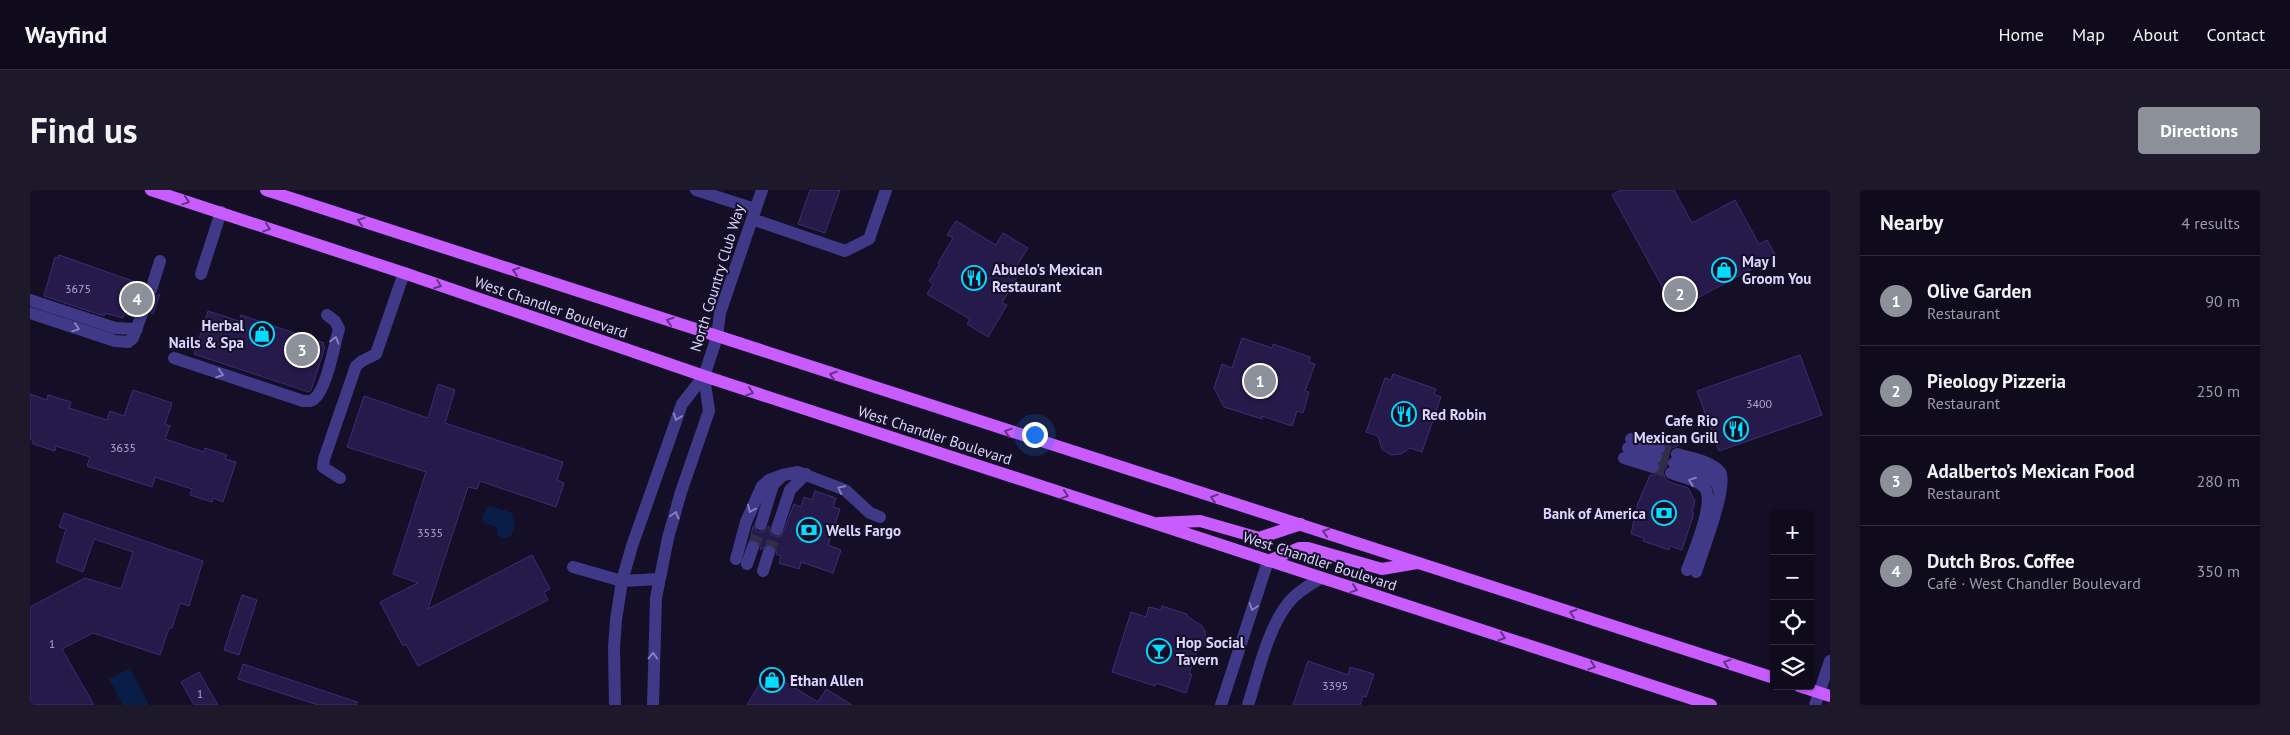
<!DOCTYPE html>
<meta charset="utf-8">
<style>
:root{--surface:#0f0b1d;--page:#1d192a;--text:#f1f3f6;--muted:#9b9ba4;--line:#2f2b3b;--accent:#8c9099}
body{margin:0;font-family:"PT Sans",sans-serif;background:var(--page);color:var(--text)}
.controls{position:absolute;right:15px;bottom:15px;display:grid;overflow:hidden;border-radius:5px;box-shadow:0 1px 4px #0004}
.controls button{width:45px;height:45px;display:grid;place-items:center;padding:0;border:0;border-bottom:1px solid var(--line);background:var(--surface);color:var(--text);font:25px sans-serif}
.you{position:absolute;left:1004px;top:244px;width:18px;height:18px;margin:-12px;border:4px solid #fff;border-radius:50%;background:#1a73e8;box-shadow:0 0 0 8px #1a73e833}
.badge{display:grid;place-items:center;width:32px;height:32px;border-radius:50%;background:var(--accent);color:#fff;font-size:16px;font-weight:700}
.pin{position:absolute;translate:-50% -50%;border:2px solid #fff;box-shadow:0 1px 5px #0006}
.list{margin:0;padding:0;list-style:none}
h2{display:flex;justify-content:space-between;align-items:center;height:65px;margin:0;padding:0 20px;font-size:21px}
h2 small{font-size:16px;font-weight:400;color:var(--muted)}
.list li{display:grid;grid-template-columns:32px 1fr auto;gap:15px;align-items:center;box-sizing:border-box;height:90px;padding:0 20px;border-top:1px solid var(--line)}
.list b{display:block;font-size:19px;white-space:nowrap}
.list p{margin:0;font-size:16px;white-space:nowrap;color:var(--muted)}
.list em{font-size:16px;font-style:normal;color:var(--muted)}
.icon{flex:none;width:28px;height:28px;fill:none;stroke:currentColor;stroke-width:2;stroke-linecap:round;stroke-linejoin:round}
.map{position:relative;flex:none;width:1800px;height:515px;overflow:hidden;border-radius:5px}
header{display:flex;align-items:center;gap:30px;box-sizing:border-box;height:70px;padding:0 25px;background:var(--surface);border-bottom:1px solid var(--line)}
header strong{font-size:24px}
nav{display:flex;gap:28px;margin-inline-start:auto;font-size:18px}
.intro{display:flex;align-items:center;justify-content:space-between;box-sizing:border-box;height:120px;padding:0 30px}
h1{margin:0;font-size:35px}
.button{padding:12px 22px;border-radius:5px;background:var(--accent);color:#fff;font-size:18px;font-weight:700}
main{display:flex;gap:30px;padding:0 30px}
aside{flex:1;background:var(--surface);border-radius:5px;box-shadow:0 1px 4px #0004}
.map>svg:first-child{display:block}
</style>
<header>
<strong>Wayfind</strong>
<nav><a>Home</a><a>Map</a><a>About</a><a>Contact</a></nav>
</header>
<div class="intro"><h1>Find us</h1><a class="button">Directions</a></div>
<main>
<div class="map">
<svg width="1800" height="515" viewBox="0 0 1800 515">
<rect width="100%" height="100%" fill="#140f27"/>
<path fill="#091d46" d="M460,316L482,323L485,337L481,346L473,349L467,344V337L454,333L452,330L456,318Z
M100,478L119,515H93L79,489Z"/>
<path fill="#251a49" stroke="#3d2c75" d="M780,0H810L795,43L768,34Z
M1590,0H1644L1662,33L1705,10L1729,54L1737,50L1746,66L1645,120L1582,5Z
M926,31L966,55L973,43L998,58L983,82L988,85L972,113L977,115L958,147L937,134L940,129L897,104L903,94L899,91L910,74L908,73L923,48L917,45Z
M29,65L114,95L113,102L118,108H123L130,104L123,124L121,123L120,116L115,113L108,114L104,123L101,122L100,126L94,124L93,128L75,123V125H71L14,106L25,67L28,68Z
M178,121L209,131L211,125L294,153L293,156L295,157L281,200L279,202L164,164Z
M1212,148L1242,158L1243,154L1280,167L1279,172L1285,174L1275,201L1279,202L1273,223L1267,221L1262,236L1232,226V229L1194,217L1184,198L1192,174L1202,178Z
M1770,165L1792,225L1689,261L1667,201Z
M1363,184L1406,199L1404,204L1411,207L1392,262L1380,258L1371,264L1361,265L1352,259L1348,246L1336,242L1355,188L1361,190Z
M408,194L425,200L415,233L533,272L527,290L534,293L526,317L450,291L447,299L438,297L398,419L502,365L520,399L514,402L518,410L388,476L376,454L373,456L350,412L388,393L363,384L396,282L317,257L334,206L398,228Z
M103,200L142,213L135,234L140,236L135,249L174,262L175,258L197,265L195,269L206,272L193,312L183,308L182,312L160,305L162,299L125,287L122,297L57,276L60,267L26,256L25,261L3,254V251L0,249V204L17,210L18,205L41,212L39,218L77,230L80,221L94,226Z
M1632,249L1651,254L1642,258L1639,261L1637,276L1633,281L1635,288L1639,292L1658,298L1665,311L1662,323H1664L1652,360L1640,356L1639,360L1613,351L1614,348L1601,344L1608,313L1620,285H1625L1631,280L1630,274L1634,270L1637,257Z
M785,301L806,308L803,317L810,319L798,355L811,360L803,383L771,372L769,379L749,373L751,366L747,365L745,356L737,354L731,360L729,351L720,350L723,336L728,342H732L739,336L741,345L748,347L752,345L764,314L771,317L774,307L782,310Z
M34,323L173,371L159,416L150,413L142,438H139L130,465L63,443L32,459L64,515H0V417L55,388L91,399L103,362L64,349L53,382L26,372L36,339L29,337Z
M212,405L227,410L209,465L194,460Z
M1132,416L1157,424V426L1172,436L1175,441L1176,453L1166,464L1159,484H1162L1156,503L1126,493L1125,496L1082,482L1101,422L1116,427L1119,417L1131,420Z
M1278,471L1318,485L1320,477L1344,484L1336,507L1333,506L1330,515H1263Z
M213,474L327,512V515H288L208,489Z
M737,481L788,512L796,499L822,515H717Z
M169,482L188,515H164L151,492Z"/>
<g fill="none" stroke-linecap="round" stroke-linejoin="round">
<path stroke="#322d47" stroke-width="12" stroke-dasharray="12 6" stroke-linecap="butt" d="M113,121L121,100
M1629,258L1647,264
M1626,267L1644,273
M1623,277L1641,283
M723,357L731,334
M739,362L747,339"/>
<path stroke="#3f3987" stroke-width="12" d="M666,0L725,19
M722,29L815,61L839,49L856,0
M171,84L191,22
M121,100L130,71
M0,110L85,138L107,139
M0,123L85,151L98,152L103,148L113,121
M144,168L273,211C277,211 281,212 284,209C297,199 304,155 309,139L305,131L297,125
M1601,249L1629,258
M1598,258L1626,267
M1647,264C1659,268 1682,271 1690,282C1699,294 1671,365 1666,382
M1594,268L1623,277
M1644,273C1662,279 1689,283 1690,305
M1641,283C1651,287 1666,289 1674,297C1687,311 1663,363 1657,380
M310,288L293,277L294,269L326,176L332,171L346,164L374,83
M731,334L743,295L751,287
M747,339L760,300L776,284
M706,369L716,332L732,296L739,290L753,285L768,282L815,300L840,323L850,327
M717,374L723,357
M543,377L592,391L629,389
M733,381L739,362
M585,515L584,458L586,430L592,391L602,356L652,214L674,186L687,147L690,123L732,0
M623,515L626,408L638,348L651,302L679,221L674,186
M1191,515L1238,371
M1218,515C1228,484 1238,436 1260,411C1268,401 1280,395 1291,388
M1785,515L1800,471"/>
<path stroke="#c85cff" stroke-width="12" d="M121,0L374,83L674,186L1681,515
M236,0L1744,488
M1129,333L1170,331L1229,348L1271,334
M1238,371L1269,358H1278L1352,379L1387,373
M1769,496L1800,506"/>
</g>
<defs><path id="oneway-chevron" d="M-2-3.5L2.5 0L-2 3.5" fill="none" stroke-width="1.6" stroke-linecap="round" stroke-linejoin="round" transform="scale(1.25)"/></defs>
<g stroke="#653288">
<use href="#oneway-chevron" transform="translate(156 11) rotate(18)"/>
<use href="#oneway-chevron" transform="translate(331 31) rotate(-162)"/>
<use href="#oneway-chevron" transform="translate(237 38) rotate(18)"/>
<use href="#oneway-chevron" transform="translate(486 81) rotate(-162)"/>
<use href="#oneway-chevron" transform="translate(408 95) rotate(20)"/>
<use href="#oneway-chevron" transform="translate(640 131) rotate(-162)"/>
<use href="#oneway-chevron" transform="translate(803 185) rotate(-162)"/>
<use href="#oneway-chevron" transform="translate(720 202) rotate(18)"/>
<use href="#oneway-chevron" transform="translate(978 242) rotate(-162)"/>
<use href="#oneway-chevron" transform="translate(1035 305) rotate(18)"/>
<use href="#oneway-chevron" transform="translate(1184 308) rotate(-162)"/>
<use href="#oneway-chevron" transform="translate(1296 342) rotate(-162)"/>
<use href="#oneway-chevron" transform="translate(1324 399) rotate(18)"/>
<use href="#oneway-chevron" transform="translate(1543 423) rotate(-162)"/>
<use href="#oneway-chevron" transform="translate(1472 447) rotate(18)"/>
<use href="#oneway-chevron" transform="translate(1697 473) rotate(-162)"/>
<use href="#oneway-chevron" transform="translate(1562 476) rotate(18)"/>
</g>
<g stroke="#857fbd">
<use href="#oneway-chevron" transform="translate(46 138) rotate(18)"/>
<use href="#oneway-chevron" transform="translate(305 150) rotate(-74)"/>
<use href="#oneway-chevron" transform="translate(190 184) rotate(18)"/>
<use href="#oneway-chevron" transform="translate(647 227) rotate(110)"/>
<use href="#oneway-chevron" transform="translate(1662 291) rotate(-159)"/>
<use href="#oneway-chevron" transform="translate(811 299) rotate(-154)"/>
<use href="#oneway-chevron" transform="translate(721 319) rotate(115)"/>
<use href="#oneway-chevron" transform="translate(645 325) rotate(-74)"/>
<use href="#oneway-chevron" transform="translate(1223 417) rotate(108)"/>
<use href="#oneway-chevron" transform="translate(623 466) rotate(-89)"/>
</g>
<defs>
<symbol id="shop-ring" viewBox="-11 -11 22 22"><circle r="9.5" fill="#140f27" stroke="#01dcff" stroke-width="1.5"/><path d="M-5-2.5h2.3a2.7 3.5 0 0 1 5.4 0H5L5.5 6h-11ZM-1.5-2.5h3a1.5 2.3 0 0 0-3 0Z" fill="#01dcff"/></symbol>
<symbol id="restaurant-ring" viewBox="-11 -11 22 22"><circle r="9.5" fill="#140f27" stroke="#01dcff" stroke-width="1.5"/><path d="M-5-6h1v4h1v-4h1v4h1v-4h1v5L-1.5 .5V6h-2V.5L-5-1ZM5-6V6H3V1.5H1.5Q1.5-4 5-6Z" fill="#01dcff"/></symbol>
<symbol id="bank-ring" viewBox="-11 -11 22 22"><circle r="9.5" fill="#140f27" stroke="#01dcff" stroke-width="1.5"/><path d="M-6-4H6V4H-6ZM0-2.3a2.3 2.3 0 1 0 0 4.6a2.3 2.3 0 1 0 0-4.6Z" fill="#01dcff"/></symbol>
<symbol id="bar-ring" viewBox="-11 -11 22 22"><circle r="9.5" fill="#140f27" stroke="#01dcff" stroke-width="1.5"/><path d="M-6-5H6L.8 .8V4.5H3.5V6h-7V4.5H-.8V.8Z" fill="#01dcff"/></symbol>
</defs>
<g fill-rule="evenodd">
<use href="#shop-ring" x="1680" y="66" width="28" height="28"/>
<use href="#restaurant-ring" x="930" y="74" width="28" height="28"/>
<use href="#shop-ring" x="218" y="130" width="28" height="28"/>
<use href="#restaurant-ring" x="1360" y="210" width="28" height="28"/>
<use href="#restaurant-ring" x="1692" y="225" width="28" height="28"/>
<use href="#bank-ring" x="1620" y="309" width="28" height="28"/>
<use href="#bank-ring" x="765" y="326" width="28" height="28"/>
<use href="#bar-ring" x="1115" y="447" width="28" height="28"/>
<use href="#shop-ring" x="728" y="476" width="28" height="28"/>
</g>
<g text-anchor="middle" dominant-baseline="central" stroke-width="4" stroke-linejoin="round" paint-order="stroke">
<g font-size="12" fill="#aea6d2">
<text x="48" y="98">3675</text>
<text x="1729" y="213">3400</text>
<text x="93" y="257">3635</text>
<text x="400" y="342">3535</text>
<text x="22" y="453">1</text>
<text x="1305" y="495">3395</text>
<text x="170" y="503">1</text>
</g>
<g font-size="15" font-weight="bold" fill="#dbd5ff" stroke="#140f27" text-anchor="start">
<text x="1712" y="71">May I<tspan x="1712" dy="17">Groom You</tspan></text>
<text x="962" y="79">Abuelo's Mexican<tspan x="962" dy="17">Restaurant</tspan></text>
<text x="214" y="135" text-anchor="end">Herbal<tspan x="214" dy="17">Nails &amp; Spa</tspan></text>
<text x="1392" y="224">Red Robin</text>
<text x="1688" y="230" text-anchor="end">Cafe Rio<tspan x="1688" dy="17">Mexican Grill</tspan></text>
<text x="1616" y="323" text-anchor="end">Bank of America</text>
<text x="796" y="340">Wells Fargo</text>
<text x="1146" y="452">Hop Social<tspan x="1146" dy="17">Tavern</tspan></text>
<text x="760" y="490">Ethan Allen</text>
</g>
<g font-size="15" fill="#dbd5ff" stroke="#140f27">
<text transform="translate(687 88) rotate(-73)">North Country Club Way</text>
<text transform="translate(521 117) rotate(19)">West Chandler Boulevard</text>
<text transform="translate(905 245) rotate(18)">West Chandler Boulevard</text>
<text transform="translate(1290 371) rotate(18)">West Chandler Boulevard</text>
</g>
</g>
</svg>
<div class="controls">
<button>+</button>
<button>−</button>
<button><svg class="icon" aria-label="locate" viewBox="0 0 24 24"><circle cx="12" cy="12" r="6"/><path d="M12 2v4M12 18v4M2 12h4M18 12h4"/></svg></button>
<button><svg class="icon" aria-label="layers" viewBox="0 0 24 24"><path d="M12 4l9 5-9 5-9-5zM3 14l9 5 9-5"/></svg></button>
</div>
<div class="you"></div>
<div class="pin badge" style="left:1230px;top:191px">1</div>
<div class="pin badge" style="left:1650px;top:104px">2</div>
<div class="pin badge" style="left:272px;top:160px">3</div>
<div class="pin badge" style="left:107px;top:109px">4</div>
</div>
<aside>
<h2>Nearby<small>4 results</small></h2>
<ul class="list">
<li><span class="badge">1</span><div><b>Olive Garden</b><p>Restaurant</p></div><em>90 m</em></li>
<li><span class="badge">2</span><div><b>Pieology Pizzeria</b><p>Restaurant</p></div><em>250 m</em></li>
<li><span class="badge">3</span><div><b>Adalberto’s Mexican Food</b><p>Restaurant</p></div><em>280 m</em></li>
<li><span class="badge">4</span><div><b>Dutch Bros. Coffee</b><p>Café · West Chandler Boulevard</p></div><em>350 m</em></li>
</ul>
</aside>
</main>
